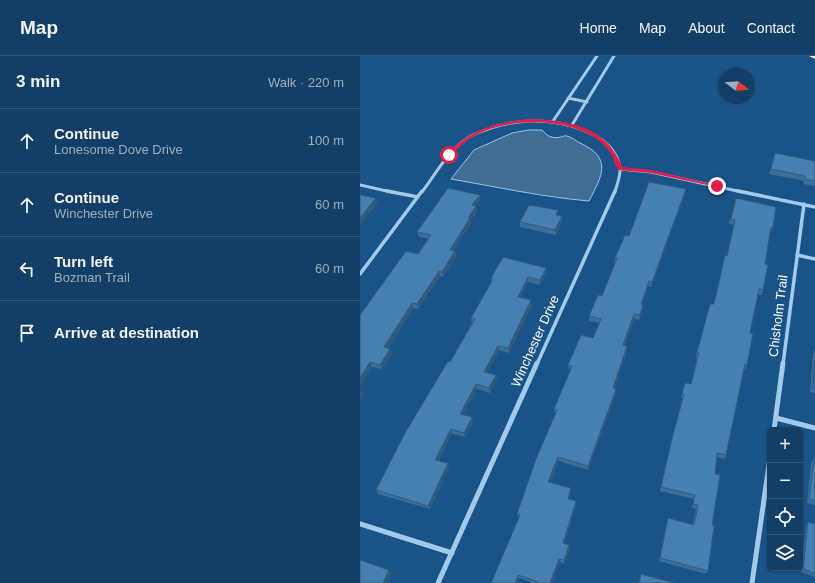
<!DOCTYPE html>
<meta charset="utf-8">
<style>
:root{--surface:#133e66;--page:#1c456c;--text:#f1f3f6;--muted:#9daebf;--line:#32577a}
body{margin:0;font-family:Arial,sans-serif;background:var(--page);color:var(--text)}
.controls{position:absolute;right:12px;bottom:12px;display:grid;overflow:hidden;border-radius:6px;box-shadow:0 1px 3px #0004}
.controls button{width:36px;height:36px;display:grid;place-items:center;padding:0;border:0;border-bottom:1px solid var(--line);background:var(--surface);color:var(--text);font:20px sans-serif}
.compass{position:absolute;left:359px;top:12px;width:36px;height:36px;border-radius:50%;background:var(--surface);box-shadow:0 1px 3px #0004;rotate:107deg}
.stop{position:absolute;width:12px;height:12px;margin:-9px;border:3px solid #e11d48;border-radius:50%;background:#fff}
.stop.end{background:#e11d48;border-color:#fff;box-shadow:0 1px 4px #0008}
.list{margin:0;padding:0;list-style:none}
h2{display:flex;justify-content:space-between;align-items:center;height:52px;margin:0;padding:0 16px;font-size:17px}
h2 small{font-size:13px;font-weight:400;color:var(--muted)}
.list li{display:grid;grid-template-columns:26px 1fr auto;gap:12px;align-items:center;box-sizing:border-box;height:64px;padding:0 16px;border-top:1px solid var(--line)}
.list b{display:block;font-size:15px;white-space:nowrap}
.list p{margin:0;font-size:13px;white-space:nowrap;color:var(--muted)}
.list em{font-size:13px;font-style:normal;color:var(--muted)}
.icon{flex:none;width:22px;height:22px;fill:none;stroke:currentColor;stroke-width:2;stroke-linecap:round;stroke-linejoin:round}
.map{position:relative;flex:none;width:455px;height:527px;overflow:hidden}
header{display:flex;align-items:center;gap:24px;box-sizing:border-box;height:56px;padding:0 20px;background:var(--surface);border-bottom:1px solid var(--line)}
header strong{font-size:19px}
nav{display:flex;gap:22px;margin-inline-start:auto;font-size:14px}
main{display:flex}
aside{flex:1;background:var(--surface)}
.map>svg:first-child{display:block}
</style>
<header>
<strong>Map</strong>
<nav><a>Home</a><a>Map</a><a>About</a><a>Contact</a></nav>
</header>
<main>
<aside>
<h2>3 min<small>Walk · 220 m</small></h2>
<ul class="list">
<li><svg class="icon" aria-label="ahead" viewBox="0 0 24 24"><path d="M12 20V5M6 11l6-6 6 6"/></svg><div><b>Continue</b><p>Lonesome Dove Drive</p></div><em>100 m</em></li>
<li><svg class="icon" aria-label="ahead" viewBox="0 0 24 24"><path d="M12 20V5M6 11l6-6 6 6"/></svg><div><b>Continue</b><p>Winchester Drive</p></div><em>60 m</em></li>
<li><svg class="icon" aria-label="left" viewBox="0 0 24 24"><path d="M17 20v-9H6M10 6l-5 5 5 5"/></svg><div><b>Turn left</b><p>Bozman Trail</p></div><em>60 m</em></li>
<li><svg class="icon" aria-label="arrive" viewBox="0 0 24 24"><path d="M6 21V4h12l-3 4 3 4H6"/></svg><div><b>Arrive at destination</b></div></li>
</ul>
</aside>
<div class="map">
<svg width="455" height="527" viewBox="0 0 455 527">
<rect width="100%" height="100%" fill="#195388"/>
<path fill="#426d93" stroke="#94c6ef" d="M168,74H182C187,80 192,83 201,81C201,81 206,79 206,80C210,80 216,85 220,87C253,102 242,120 229,145C183,141 137,131 91,123L114,94L152,77Z"/>
<g fill="none" stroke-linecap="round" stroke-linejoin="round">
<path stroke="#a2caed" stroke-width="3" d="M208,42L227,46
M193,65L237,0
M212,69L254,0
M260,113L291,116L382,136
M0,129L31,136
M62,136C77,116 90,91 113,79C130,71 150,66 169,65C200,64 254,75 260,112C261,119 257,128 255,136"/>
<path stroke="#a2caed" stroke-width="3.5" d="M27,135L58,141
M378,135L455,151
M437,199L455,203
M0,218L62,135
M177,308L255,135
M423,308L444,148"/>
<path stroke="#a2caed" stroke-width="5" d="M416,362L455,372
M414,374L423,307
M0,468L92,497
M78,527L177,307
M392,527L410,402"/>
<path fill="#e7f3ff" fill-rule="evenodd" d="M449,0H455V3Z"/>
</g>
<path fill="#3c6e9a" d="M415,97L455,105V130L443,128L444,125L409,118Z
M326,133L325,138L291,231L288,230L282,249V254L279,264L274,263L265,289L267,295L254,332L256,333V337L228,414L199,405L190,426L211,432V436L209,443L216,445V449L204,487L210,493L204,508L200,506L192,527H173L159,522L157,527L159,462H158L157,458L195,358L194,353L211,314L209,313L208,309L233,282L239,267L229,265V260L242,240L256,207H255V202L269,180Z
M376,142L413,171L411,176H410L405,208L403,234L402,239L398,238L390,277L387,309L386,314L384,313L366,399L365,403L357,401L355,418L352,469L348,515L346,518L299,505L308,462L333,469L336,453L332,451L334,443L300,435L312,383L323,342H321L325,327L331,328L337,301H336L337,296L354,248L367,200L374,169L369,168Z
M120,144L116,150L117,155L111,164V167L93,195H95L96,200L83,221L80,220L58,253L53,252L28,292L32,298L22,313L12,311L0,330L58,198L68,183L59,181L57,176Z
M199,160L202,165L196,179L160,171V166Z
M186,212V217L180,229L168,226L160,242L172,249L149,297L139,294L127,316L136,319L137,323L130,337L117,333L103,359L113,366L105,381L92,378L78,405L89,411L70,453L18,438L16,434L112,267L111,262L131,226V222Z
M455,294V337L450,336L453,298Z
M454,402L455,403V449L447,447L451,407Z
M448,466L455,468V521L441,516L446,470Z"/>
<path fill="#315a7d" d="M326,133L325,138L291,231L292,226Z
M120,139V144L114,153L116,150L117,155L111,164V167L91,199L90,194L108,162L112,149Z
M16,142L18,147L0,169V162Z
M202,160V165L196,179L195,174Z
M95,195L96,200L83,221L82,216Z
M186,212V217L180,229V224Z
M79,215L80,220L58,253L57,248Z
M168,221V226L158,246V241Z
M289,225L288,230L280,253L281,248Z
M171,244L172,249L149,297L148,292Z
M52,247L53,252L25,296L24,291Z
M274,258V263L263,294V289Z
M138,290L139,294L125,320L124,316Z
M267,290V295L253,336V332Z
M30,293L32,298L22,313L20,309Z
M10,306L12,311L0,330V322Z
M136,319L137,323L130,337L129,332Z
M116,328L117,333L102,362L100,358Z
M256,333V337L228,414V410Z
M2,334L4,338L0,344V336Z
M112,361L113,366L105,381L104,377Z
M91,373L92,378L76,408L75,404Z
M198,401L199,405L189,430L188,426Z
M88,407L89,411L70,453L68,450Z
M211,432V436L208,447V443Z
M216,445V449L203,491V487Z
M209,489L210,493L204,508V504Z
M199,503L200,506L192,527H190Z
M29,514L32,517L27,527H23Z
M158,519L159,522L157,527H155Z"/>
<path fill="#4680b3" stroke="#315a7d" d="M415,97L455,105V125L445,123V120L411,113Z
M289,126L326,133L292,226L289,225L281,248L283,249L280,259L274,258L263,289L267,290L253,332L256,333L228,410L198,401L188,426L211,432L208,443L216,445L203,487L209,489L204,504L199,503L190,527H181L158,519L155,527H131L160,459L157,458L176,403L197,354L194,353L212,310L208,309L221,279L233,282L241,263L229,260L238,239L242,240L257,202H255L265,179L269,180Z
M88,132L120,139L112,149L116,150L108,162H110L90,194L95,195L82,216L79,215L57,248L52,247L24,291L30,293L20,309L10,306L0,322V259L46,195L58,198L71,179L57,176Z
M0,139L16,142L0,162Z
M376,142L416,151L413,171H411L405,208L408,209L403,234L399,233L390,277L393,278L387,309L385,308L366,399L357,397L355,418L360,419L352,469L354,470L348,515L300,502L308,462L334,469L338,449L333,448L335,439L301,431L312,383L324,338L322,337L325,327L331,328L339,297L337,296L350,248H354L365,199L367,200L375,164L371,163Z
M169,149L198,154L196,159L202,160L195,174L160,166Z
M143,201L186,212L180,224L168,221L158,241L171,244L148,292L138,290L124,316L136,319L129,332L116,328L100,358L112,361L104,377L91,373L75,404L88,407L68,450L16,434L45,377L88,305L90,306L115,263L111,262L133,223L131,222Z
M455,300V332H453Z
M454,402L455,403V445L449,443Z
M448,466L455,468V517L443,513Z
M0,504L29,514L23,527H0Z
M281,518L314,527H279Z"/>
<path fill="#e11d48" d="M168,63C208,64 247,70 262,111L291,114L360,130L357,131L291,117L258,114C254,105 252,97 245,90C215,59 136,59 104,87C99,91 95,96 91,100L87,99C109,73 136,67 168,63Z"/>
<g text-anchor="middle" dominant-baseline="central" stroke-width="3" stroke-linejoin="round" paint-order="stroke">
<g font-size="13" fill="#fff" stroke="#195388">
<text transform="translate(418 260) rotate(-83)">Chisholm Trail</text>
<text transform="translate(175 285) rotate(-66)">Winchester Drive</text>
</g>
</g>
</svg>
<div class="controls">
<button>+</button>
<button>−</button>
<button><svg class="icon" aria-label="locate" viewBox="0 0 24 24"><circle cx="12" cy="12" r="6"/><path d="M12 2v4M12 18v4M2 12h4M18 12h4"/></svg></button>
<button><svg class="icon" aria-label="layers" viewBox="0 0 24 24"><path d="M12 4l9 5-9 5-9-5zM3 14l9 5 9-5"/></svg></button>
</div>
<svg class="compass" viewBox="-18 -18 36 36"><path d="M0-13l5 13h-10z" fill="#e53935"/><path d="M0 13l5-13h-10z" fill="#9daebf"/></svg>
<div class="stop" style="left:89px;top:99px"></div>
<div class="stop end" style="left:357px;top:130px"></div>
</div>
</main>
